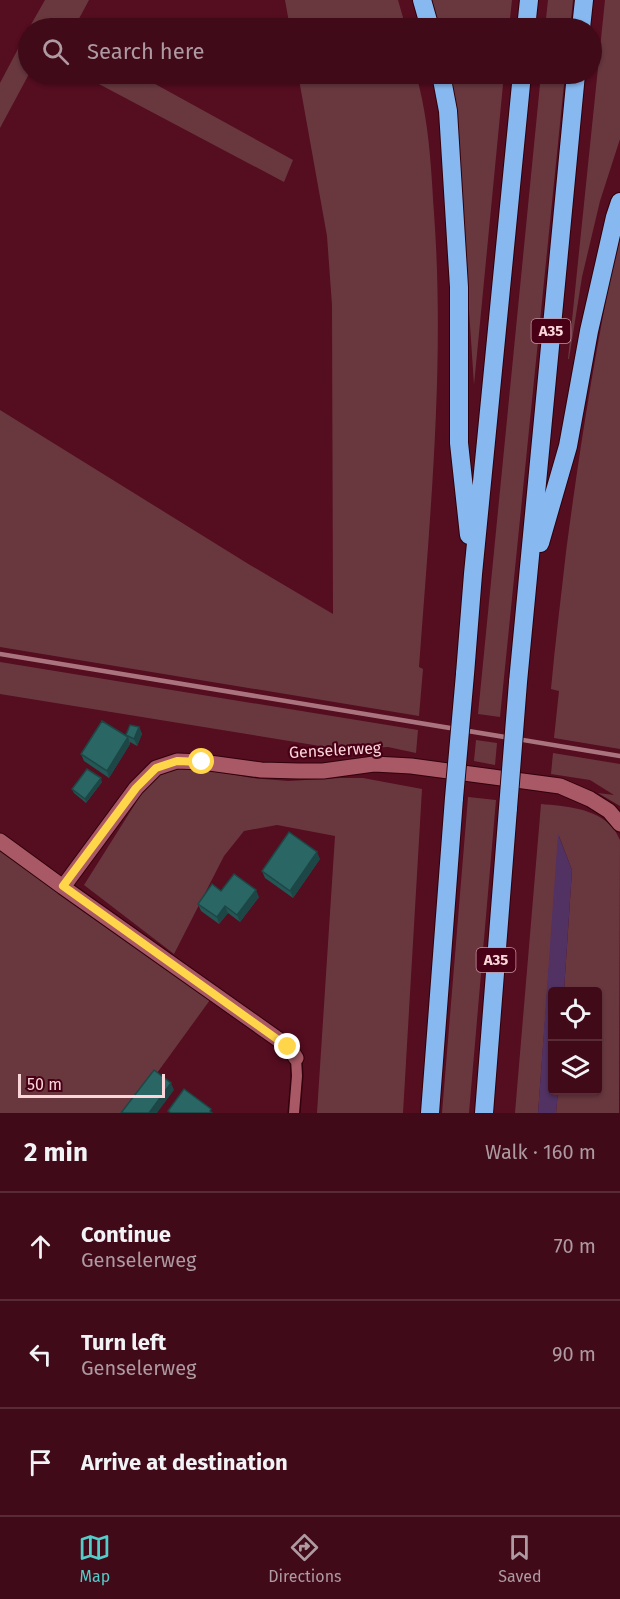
<!DOCTYPE html>
<meta charset="utf-8">
<style>
:root{--surface:#400a18;--page:#4b1825;--text:#f1f3f6;--muted:#ae9aa2;--line:#592b37;--accent:#53cdc9}
body{margin:0;font-family:"Fira Sans",sans-serif;background:var(--page);color:var(--text)}
.controls{position:absolute;right:18px;bottom:18px;display:grid;overflow:hidden;border-radius:6px;box-shadow:0 2px 4px #0004}
.controls button{width:54px;height:54px;display:grid;place-items:center;padding:0;border:0;border-bottom:2px solid var(--line);background:var(--surface);color:var(--text);font:30px sans-serif}
.scale{position:absolute;left:18px;bottom:15px;width:147px;box-sizing:border-box;padding-left:6px;border:3px solid #fad5d9;border-top:0;font-size:16px;line-height:21px;white-space:nowrap;color:#fad5d9;-webkit-text-stroke:4px #490016;paint-order:stroke}
.stop{position:absolute;width:18px;height:18px;margin:-14px;border:4px solid #ffd54a;border-radius:50%;background:#fff}
.stop.end{background:#ffd54a;border-color:#fff;box-shadow:0 2px 6px #0008}
.list{margin:0;padding:0;list-style:none}
h2{display:flex;justify-content:space-between;align-items:center;height:78px;margin:0;padding:0 24px;font-size:26px}
h2 small{font-size:20px;font-weight:400;color:var(--muted)}
.list li{display:grid;grid-template-columns:39px 1fr auto;gap:18px;align-items:center;box-sizing:border-box;height:108px;padding:0 24px;border-top:2px solid var(--line)}
.list b{display:block;font-size:22px;white-space:nowrap}
.list p{margin:0;font-size:20px;white-space:nowrap;color:var(--muted)}
.list em{font-size:20px;font-style:normal;color:var(--muted)}
.icon{flex:none;width:33px;height:33px;fill:none;stroke:currentColor;stroke-width:2;stroke-linecap:round;stroke-linejoin:round}
.map{position:relative;flex:none;width:620px;height:1113px;overflow:hidden}
.search{position:absolute;background:var(--surface);box-shadow:0 2px 4px #0004;left:18px;right:18px;top:18px;height:66px;display:flex;align-items:center;gap:15px;box-sizing:border-box;padding:0 21px;border-radius:33px;color:var(--muted);font-size:22px}
.sheet{height:402px;background:var(--surface)}
nav{display:flex;justify-content:space-around;align-items:center;box-sizing:border-box;height:84px;border-top:2px solid var(--line);background:var(--surface);font-size:16px;color:var(--muted)}
nav a{display:grid;justify-items:center;gap:3px}
nav .on{color:var(--accent)}
.map>svg:first-child{display:block}
</style>
<div class="map">
<svg width="620" height="1113" viewBox="0 0 620 1113">
<rect width="100%" height="100%" fill="#550d20"/>
<path fill="#69383f" d="M45,0H89L74,28H29Z
M285,0H398L406,28H290Z
M427,0H512L509,28H435Z
M548,0H573L570,28H545Z
M605,0H620V139L600,201L582,277L569,359H568Z
M28,30L29,74L0,128V83Z
M80,74H137L293,160L284,182Z
M298,74H416C429,121 431,164 434,213C445,365 430,516 419,667L423,669L419,716L0,647V410L250,565L333,614L332,305L327,236Z
M448,74H504L474,385L464,235Z
M541,74H565L500,717L478,714Z
M620,232V749L554,738L559,691L551,689C555,643 561,598 566,552C580,445 597,338 620,232Z
M0,662L418,730L416,753L388,747L350,749L326,747L0,694Z
M476,740L497,743L495,765L474,761Z
M553,753L620,764V806L598,793L614,795L590,780L551,774Z
M179,769L208,770L252,778L288,781L340,778H363L422,789L403,1113H317L335,836L277,825L244,831L224,856L174,954L84,885L142,793C155,777 159,773 179,769Z
M468,797L496,800L469,1113H442Z
M541,804C565,806 596,808 613,828C616,831 618,837 620,840L619,1113H556L558,1091L598,1090V992L564,991L572,870L559,836L538,1113H515Z
M0,851L210,1000L128,1113H0Z"/>
<path fill="#513263" d="M558,834L572,870L564,991L552,992V1090L558,1091L556,1113H538Z"/>
<g fill="none" stroke-linecap="round" stroke-linejoin="round">
<defs>
<path id="lane" d="M294,1113L297,1076L296,1058"/>
<path id="street" d="M0,841L63,887L136,788L156,768L177,761L202,762L261,770L299,771H323L374,764L411,766L560,786L590,799L609,811L620,824
M63,887L289,1047L296,1058"/>
<path id="highway" d="M422,0L430,28
M526,28L529,0
M581,28L584,0
M441,74L448,111L459,287V443L469,535
M540,543L568,446L589,331L615,217L620,202
M465,674L473,574L522,74
M518,682L576,74
M430,1113L454,798
M484,1113L508,808"/>
</defs>
<use href="#lane" stroke="#31000c" stroke-width="13"/>
<use href="#street" stroke="#31000c" stroke-width="17"/>
<use href="#highway" stroke="#31000c" stroke-width="20"/>
<use href="#lane" stroke="#a85965" stroke-width="10"/>
<use href="#street" stroke="#a85965" stroke-width="15"/>
<use href="#highway" stroke="#87b9f0" stroke-width="18"/>
<path stroke="#aa747f" stroke-width="4.5" d="M0,654L620,756"/>
<defs>
<path id="highway-bridge" d="M454,798L465,674
M508,808L518,682"/>
</defs>
<use href="#highway-bridge" stroke="#31000c" stroke-width="20" stroke-linecap="butt"/>
<use href="#highway-bridge" stroke="#87b9f0" stroke-width="18"/>
</g>
<path fill="#245856" d="M139,727L142,734L137,746L130,742V744L109,778L84,761L81,754L127,737L126,735Z
M102,782L86,803L74,793L72,789Z
M320,859L293,898L265,878L262,871Z
M221,891L259,897L240,922L228,913L219,924L201,911L198,904Z"/>
<path fill="#1d4746" d="M139,727L142,734L137,746L134,739Z
M128,737L130,744L109,778L107,771Z
M101,778L102,782L86,803L85,799Z
M317,852L320,859L293,898L290,891Z
M256,890L259,897L240,922L237,915Z
M225,906L228,913L219,924L217,917Z
M171,1083L174,1090L157,1113H149Z"/>
<path fill="#2a6664" stroke="#1d4746" stroke-width="1.5" d="M102,721L128,737L107,771L81,754Z
M130,725L139,727L134,739L126,735Z
M87,769L101,778L85,799L72,789Z
M289,832L317,852L290,891L262,871Z
M234,874L256,890L237,915L225,906L217,917L198,904L212,884L221,891Z
M154,1070L171,1083L149,1113H121Z
M184,1089L211,1109L210,1111L212,1113H171L168,1111Z"/>
<g fill="none" stroke-linecap="round" stroke-linejoin="round">
<path stroke="#ffd54a" stroke-width="8" d="M202,762L177,761L156,768L136,788L63,886L288,1047"/>
</g>
<g text-anchor="middle" dominant-baseline="central" stroke-width="4.5" stroke-linejoin="round" paint-order="stroke">
<g fill="#490016" stroke="#c5959e" stroke-width="1.5">
<rect x="531.5" y="319" width="39" height="24" rx="4.5"/>
<rect x="476.5" y="948" width="39" height="24" rx="4.5"/>
</g>
<g font-size="15" font-weight="bold" fill="#fad5d9">
<text x="551" y="331">A35</text>
<text x="496" y="960">A35</text>
</g>
<g font-size="16" fill="#fad5d9" stroke="#490016">
<text transform="translate(335 750) rotate(-3)">Genselerweg</text>
</g>
</g>
</svg>
<div class="controls">
<button><svg class="icon" aria-label="locate" viewBox="0 0 24 24"><circle cx="12" cy="12" r="6"/><path d="M12 2v4M12 18v4M2 12h4M18 12h4"/></svg></button>
<button><svg class="icon" aria-label="layers" viewBox="0 0 24 24"><path d="M12 4l9 5-9 5-9-5zM3 14l9 5 9-5"/></svg></button>
</div>
<div class="scale">50 m</div>
<div class="stop" style="left:202px;top:762px"></div>
<div class="stop end" style="left:288px;top:1047px"></div>
<div class="search"><svg class="icon" aria-label="search" viewBox="0 0 24 24"><circle cx="10" cy="10" r="6"/><path d="M15 15l6 6"/></svg>Search here</div>
</div>
<section class="sheet">
<h2>2 min<small>Walk · 160 m</small></h2>
<ul class="list">
<li><svg class="icon" aria-label="ahead" viewBox="0 0 24 24"><path d="M12 20V5M6 11l6-6 6 6"/></svg><div><b>Continue</b><p>Genselerweg</p></div><em>70 m</em></li>
<li><svg class="icon" aria-label="left" viewBox="0 0 24 24"><path d="M17 20v-9H6M10 6l-5 5 5 5"/></svg><div><b>Turn left</b><p>Genselerweg</p></div><em>90 m</em></li>
<li><svg class="icon" aria-label="arrive" viewBox="0 0 24 24"><path d="M6 21V4h12l-3 4 3 4H6"/></svg><div><b>Arrive at destination</b></div></li>
</ul>
</section>
<nav>
<a class="on"><svg class="icon" aria-label="map" viewBox="0 0 24 24"><path d="M3 6l6-2 6 2 6-2v14l-6 2-6-2-6 2zM9 4v14M15 6v14"/></svg>Map</a>
<a><svg class="icon" aria-label="directions" viewBox="0 0 24 24"><path d="M12 3l9 9-9 9-9-9zM9 14v-3h6M13 9l2 2-2 2"/></svg>Directions</a>
<a><svg class="icon" aria-label="saved" viewBox="0 0 24 24"><path d="M7 4h10v16l-5-4-5 4z"/></svg>Saved</a>
</nav>
